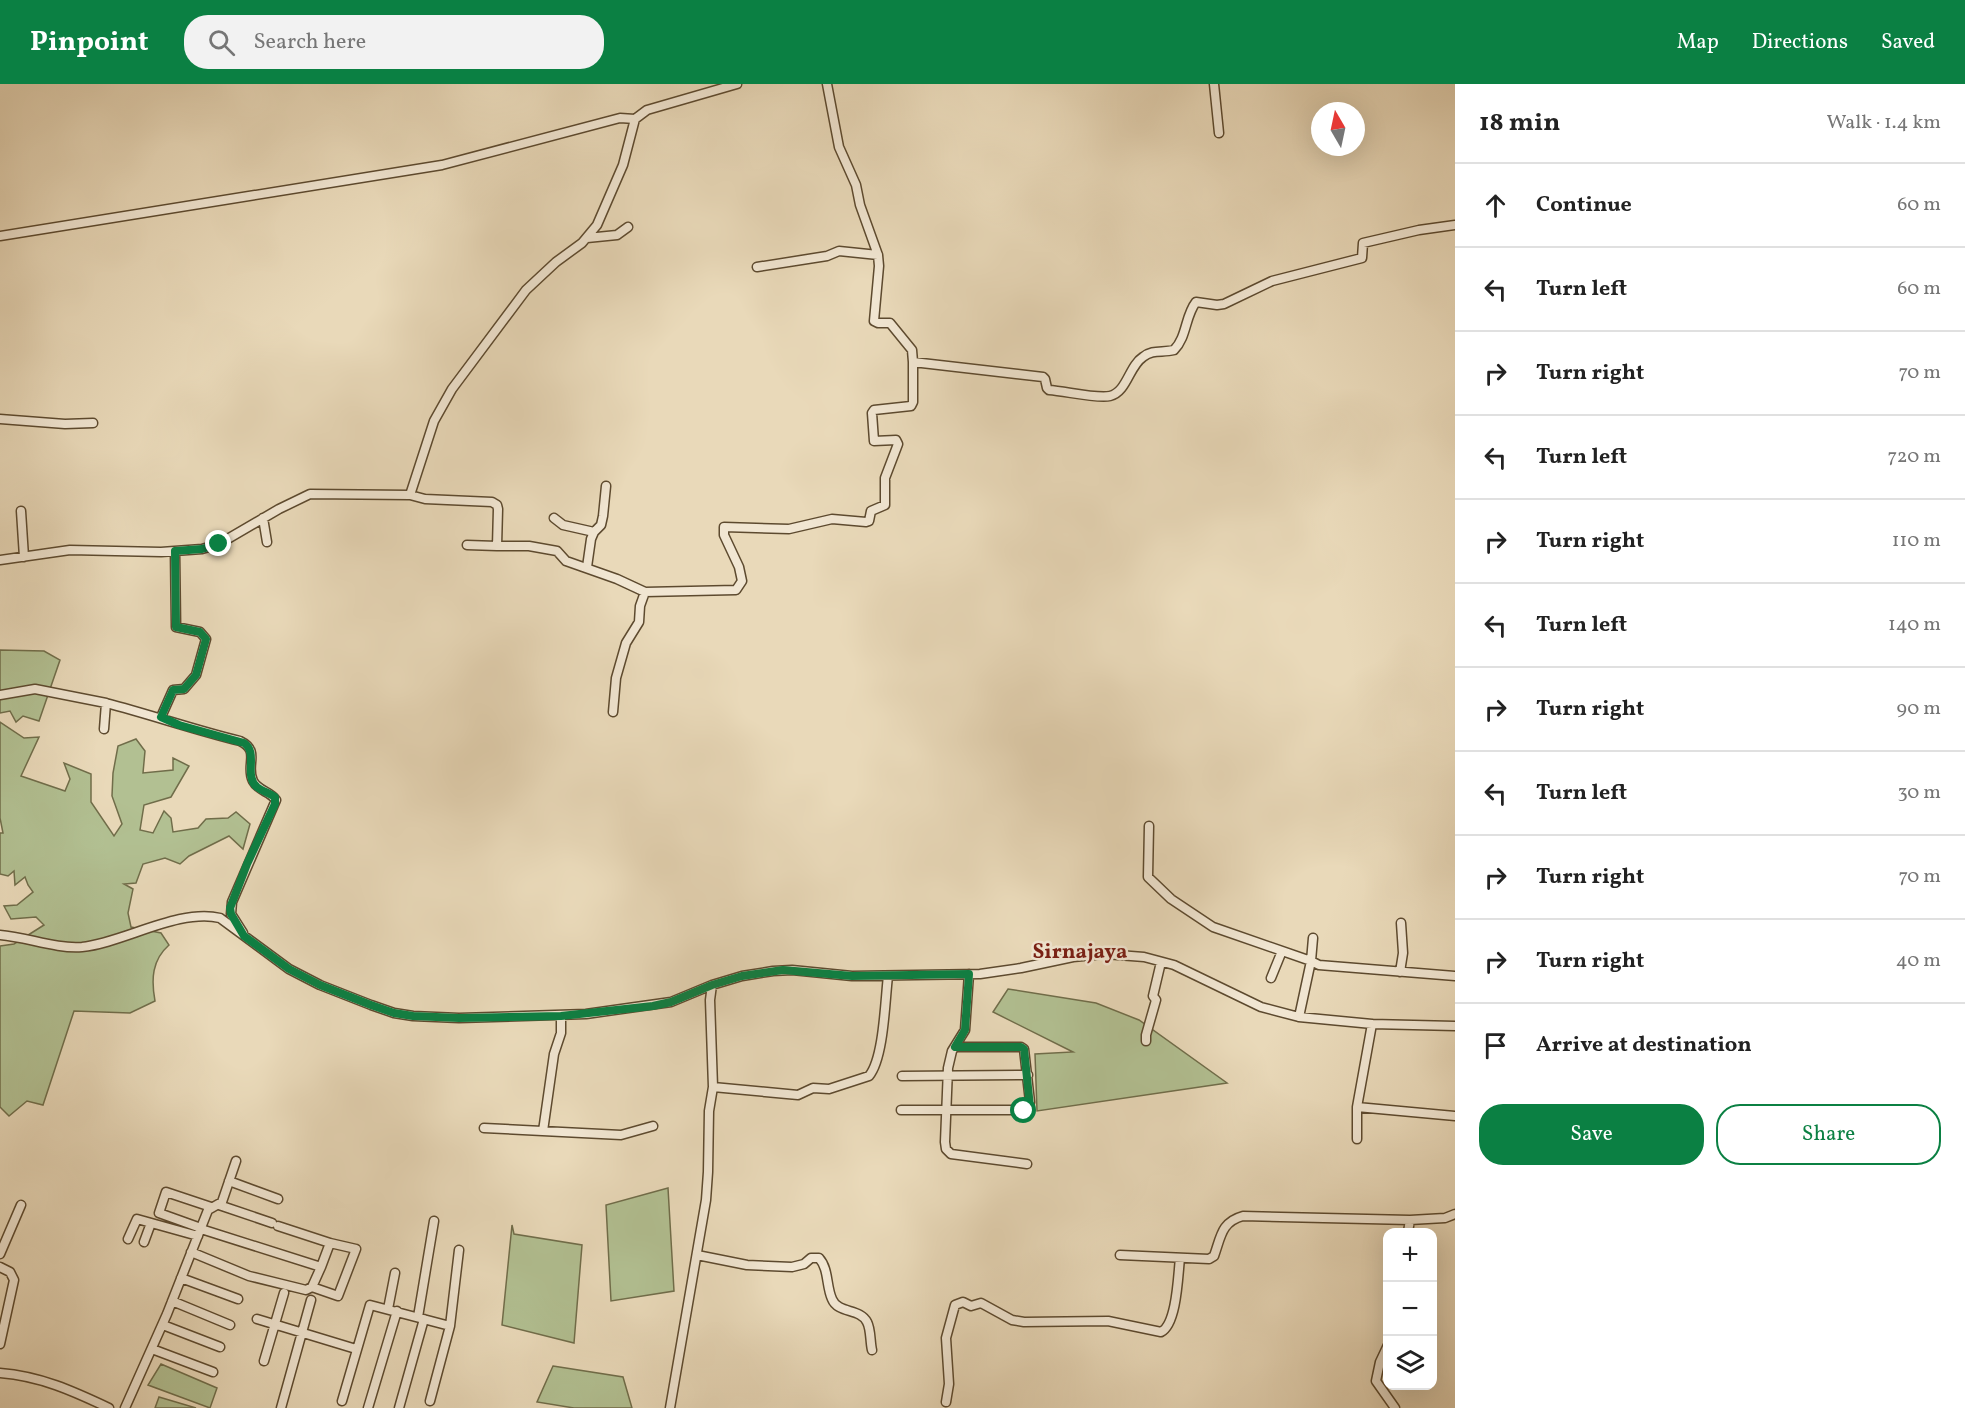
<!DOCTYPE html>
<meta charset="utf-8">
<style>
:root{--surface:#fff;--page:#f2f2f2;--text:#222;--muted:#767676;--line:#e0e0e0;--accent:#0b8043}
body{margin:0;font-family:Vollkorn,serif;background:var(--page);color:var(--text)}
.controls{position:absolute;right:18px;bottom:18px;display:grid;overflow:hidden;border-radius:12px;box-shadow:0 6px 24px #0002}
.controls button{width:54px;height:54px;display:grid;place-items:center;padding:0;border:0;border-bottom:2px solid var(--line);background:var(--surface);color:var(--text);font:30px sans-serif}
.compass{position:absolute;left:1311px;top:18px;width:54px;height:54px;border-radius:50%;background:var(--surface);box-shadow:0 6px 24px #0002;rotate:351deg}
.stop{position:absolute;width:18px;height:18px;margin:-14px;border:4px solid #0b8043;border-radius:50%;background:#fff}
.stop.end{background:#0b8043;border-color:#fff;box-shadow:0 2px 6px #0008}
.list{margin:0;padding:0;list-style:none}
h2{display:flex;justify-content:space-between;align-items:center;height:78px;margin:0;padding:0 24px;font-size:26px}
h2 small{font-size:20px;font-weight:400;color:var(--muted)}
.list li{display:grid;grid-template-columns:39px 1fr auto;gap:18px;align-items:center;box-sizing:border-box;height:84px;padding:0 24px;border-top:2px solid var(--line)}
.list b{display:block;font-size:22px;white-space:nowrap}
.list em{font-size:20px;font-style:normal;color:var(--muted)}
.actions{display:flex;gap:12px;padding:18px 24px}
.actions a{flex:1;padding:14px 0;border:2px solid var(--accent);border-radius:24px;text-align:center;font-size:21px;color:var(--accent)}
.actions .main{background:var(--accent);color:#fff}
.icon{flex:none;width:33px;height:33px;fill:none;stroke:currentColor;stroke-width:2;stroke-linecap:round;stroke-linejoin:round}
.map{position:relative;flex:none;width:1455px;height:1324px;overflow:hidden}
header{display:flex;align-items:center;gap:36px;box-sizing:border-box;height:84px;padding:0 30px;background:var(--accent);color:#fff}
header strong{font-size:28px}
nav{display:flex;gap:33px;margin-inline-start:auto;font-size:21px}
.search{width:420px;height:54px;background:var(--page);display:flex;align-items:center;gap:15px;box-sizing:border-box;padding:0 21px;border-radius:24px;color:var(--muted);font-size:22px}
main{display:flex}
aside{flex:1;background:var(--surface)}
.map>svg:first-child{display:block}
</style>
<header>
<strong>Pinpoint</strong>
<div class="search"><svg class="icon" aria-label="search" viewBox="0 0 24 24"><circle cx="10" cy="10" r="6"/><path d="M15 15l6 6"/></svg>Search here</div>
<nav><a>Map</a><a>Directions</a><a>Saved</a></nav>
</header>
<main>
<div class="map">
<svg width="1455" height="1324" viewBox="0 0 1455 1324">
<rect width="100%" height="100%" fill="#e9d9b9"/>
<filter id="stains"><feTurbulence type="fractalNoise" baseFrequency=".00333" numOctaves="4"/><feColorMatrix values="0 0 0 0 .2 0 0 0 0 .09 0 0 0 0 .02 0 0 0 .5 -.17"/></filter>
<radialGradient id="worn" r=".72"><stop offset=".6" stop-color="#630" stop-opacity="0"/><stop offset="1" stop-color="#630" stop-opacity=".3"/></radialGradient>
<path fill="#b2c092" stroke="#706d4a" stroke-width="1.5" d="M0,566L44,567L60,576L39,637L23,632L16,638L10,627L0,629Z
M0,638L24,654L39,653L21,692L65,707L70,695L64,679L91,690V718L114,752L122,740L112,712L113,689L118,662L136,655L145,667L143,689L173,686V674L189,682L171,713L144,721L140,746L153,749L164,727L171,734L173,748L198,744L206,735L228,734L236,728L250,740L243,765L229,752L189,772L180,780L165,774L143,780L136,799L124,800L133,805L128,829L131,843L161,849L169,861C152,876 151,895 155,917L130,929L74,927L43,1021L27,1017L9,1032L0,1023V862L14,860L44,841L36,833L11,835L4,822L17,821L33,808L28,801L25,793L15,801L14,787L8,792L0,790V749H3L0,734Z
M1008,905L1096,919L1139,936L1227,999L1037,1027L1035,970L1073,968L993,928Z
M668,1104L674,1207L611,1217L606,1121Z
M512,1141L514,1150L582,1161L574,1259L502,1241Z
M161,1280L217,1304L210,1324L148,1301Z
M553,1282L623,1293L632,1324H574L537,1318Z
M159,1313L196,1324H155Z"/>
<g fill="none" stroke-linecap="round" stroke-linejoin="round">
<defs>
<path id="minor" d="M827,0L839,63L856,101L860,121L878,171L879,182L874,237L878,239H890L912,266L913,278L1043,293L1045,295L1047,304L1049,306C1065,307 1097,315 1110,312C1127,308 1129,282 1143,273C1153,265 1162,269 1174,266C1187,253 1185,232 1196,218L1217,221L1224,220L1272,197L1362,174L1363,159L1419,146L1455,141
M1214,0L1219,49
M0,152L442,81L620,34L635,35
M587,154L617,151L628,143
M757,183L827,172L839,167L878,171
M0,335L65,340L93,339
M410,411L425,415L492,418L497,421L498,425L497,462H529L557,467L566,477L617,495L645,508L736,506L742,497L739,483L724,451V443L789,445L832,435L866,438L869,437L871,427L885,421V394L898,360L896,356L874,357L872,329L874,326L911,322L913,318V278
M21,427L24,473
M263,434L267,458
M554,434L563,441L594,448
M467,461L497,462
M0,476L70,466L161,468L202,465L219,460L279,425L310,410L410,411L434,337L452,305L526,206L556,178L582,159L597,141L623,81L635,35L647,26L737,0
M587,483L591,455L594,448L601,441L603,432L606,402
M0,611L35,605L106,619
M613,628L616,594L626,559L639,538L640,522L645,508
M161,633L173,606L184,605L196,591L206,555L200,548L176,543L175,467
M104,645L106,619C152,631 195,646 240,657C261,667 245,681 253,697C258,707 270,707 276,716L232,818L231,830L243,849
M1149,742L1148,793L1171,815L1213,843L1311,877L1299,933
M0,851C27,853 55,865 82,863C123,859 179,824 220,834L289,885L320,901L371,921L394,929L413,932L459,934L586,930L671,918L712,901L742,892L773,887L792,886L852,892L980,890L1021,884L1073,873L1105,870L1144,873L1174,881L1261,923L1299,933L1372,940L1455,942
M1313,854L1311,877L1319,881L1455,892
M1400,888L1403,869L1401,839
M969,890L965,946L952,967L948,984L945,1058L946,1065L951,1070L1027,1080
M1271,894L1282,867
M1146,957V951L1156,916L1153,912L1161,878
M902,992L1028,991
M713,1003L798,1011L813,1004L829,1005L869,992C884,974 885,916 888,892
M1357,1023L1455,1032
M901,1026H1028L1030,1018L1024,965L1021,963H955
M484,1044L621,1051L653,1042
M543,1047L554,970L561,949V932
M1357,1055V1023L1372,940
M229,1097L278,1115
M219,1121L272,1139
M278,1142L330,1159L321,1183
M198,1143L159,1129L166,1108L211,1123
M1408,1148L1410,1136
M128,1155L137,1135L198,1152
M144,1158L151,1139
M191,1168L249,1192L306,1206L312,1203L321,1183L201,1145
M0,1170L21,1121
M697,1171L747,1181L792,1183L804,1180L811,1174H819C829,1185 826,1202 832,1215C838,1230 860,1224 867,1238C871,1245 870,1258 872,1266
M1120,1171L1209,1175L1214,1172C1221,1153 1221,1138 1243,1132L1410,1136L1445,1134L1455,1130
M0,1183L10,1188L14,1196L0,1260
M181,1194L238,1215
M312,1203L338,1212L356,1165L330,1159
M172,1217L230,1241
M388,1225L395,1189
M418,1233L434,1137
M257,1235L356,1265
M163,1241L220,1263
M1388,1261L1380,1278L1376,1297L1395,1324
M152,1265L213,1288
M264,1277L284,1209
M0,1289C40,1292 73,1307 109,1324
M342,1317L370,1221L450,1242
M430,1317L450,1242L459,1166
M946,1318L949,1300L946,1254L955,1221L963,1218L971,1222L981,1219L1012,1236L1024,1238L1108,1237L1161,1248C1177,1240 1178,1191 1180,1174
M125,1324L167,1230L208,1126L222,1118L236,1077
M281,1324L311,1216
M368,1324L397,1227
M399,1324L424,1235
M670,1324L706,1116L708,1088L709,1027L713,1003L710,916L712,901"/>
</defs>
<use href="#minor" stroke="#5d4a2f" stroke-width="11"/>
<use href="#minor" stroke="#f1e6d2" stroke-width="8"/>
</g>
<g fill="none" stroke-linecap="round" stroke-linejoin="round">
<path stroke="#0b8043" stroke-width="8" d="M219,460L202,465L175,467L176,543L200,548L206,555L196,591L184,605L173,606L161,633L179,641L244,659C259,669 243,691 257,703C262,707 269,709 275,713V720L247,780L230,824L231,830L244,852L289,885L320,901L371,921L394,929L413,932L459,934L561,932L653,922L671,918L712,901L742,892L783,886L852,892L969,890L965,946L955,963H1021L1024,965L1030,1023L1024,1027"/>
</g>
<g text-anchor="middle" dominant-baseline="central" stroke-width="5" stroke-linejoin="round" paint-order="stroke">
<g font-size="21" font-weight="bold" fill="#7a1f14" stroke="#f1e6d2">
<text x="1080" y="868">Sirnajaya</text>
</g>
</g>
<rect width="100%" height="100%" filter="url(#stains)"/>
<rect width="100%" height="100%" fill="url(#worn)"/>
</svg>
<div class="controls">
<button>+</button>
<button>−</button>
<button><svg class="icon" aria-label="layers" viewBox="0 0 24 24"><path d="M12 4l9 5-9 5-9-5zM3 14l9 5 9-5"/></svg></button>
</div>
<svg class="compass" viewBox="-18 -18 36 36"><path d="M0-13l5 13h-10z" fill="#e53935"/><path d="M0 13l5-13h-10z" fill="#767676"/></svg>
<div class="stop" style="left:1024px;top:1027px"></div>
<div class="stop end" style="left:219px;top:460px"></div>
</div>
<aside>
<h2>18 min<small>Walk · 1.4 km</small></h2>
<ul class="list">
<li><svg class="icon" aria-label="ahead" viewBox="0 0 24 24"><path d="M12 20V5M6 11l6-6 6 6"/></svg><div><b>Continue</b></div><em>60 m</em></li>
<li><svg class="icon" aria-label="left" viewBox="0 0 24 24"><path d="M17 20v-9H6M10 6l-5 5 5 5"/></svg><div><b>Turn left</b></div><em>60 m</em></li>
<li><svg class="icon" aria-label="right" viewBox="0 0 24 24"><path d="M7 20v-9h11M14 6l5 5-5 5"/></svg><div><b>Turn right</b></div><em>70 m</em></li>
<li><svg class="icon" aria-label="left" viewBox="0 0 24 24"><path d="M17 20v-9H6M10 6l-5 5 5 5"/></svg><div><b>Turn left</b></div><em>720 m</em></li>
<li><svg class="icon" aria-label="right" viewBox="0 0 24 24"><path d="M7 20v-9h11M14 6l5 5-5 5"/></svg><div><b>Turn right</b></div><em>110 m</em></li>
<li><svg class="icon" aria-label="left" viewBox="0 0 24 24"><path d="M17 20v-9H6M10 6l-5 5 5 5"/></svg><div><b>Turn left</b></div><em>140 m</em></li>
<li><svg class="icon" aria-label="right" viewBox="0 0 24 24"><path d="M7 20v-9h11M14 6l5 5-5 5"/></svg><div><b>Turn right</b></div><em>90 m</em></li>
<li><svg class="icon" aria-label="left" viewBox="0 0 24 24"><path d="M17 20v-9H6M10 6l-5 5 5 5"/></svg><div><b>Turn left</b></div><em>30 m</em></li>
<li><svg class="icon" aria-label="right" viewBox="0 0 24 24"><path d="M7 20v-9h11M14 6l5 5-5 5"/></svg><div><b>Turn right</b></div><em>70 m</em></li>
<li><svg class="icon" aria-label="right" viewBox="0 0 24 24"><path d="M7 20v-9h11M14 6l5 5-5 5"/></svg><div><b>Turn right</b></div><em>40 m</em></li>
<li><svg class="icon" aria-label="arrive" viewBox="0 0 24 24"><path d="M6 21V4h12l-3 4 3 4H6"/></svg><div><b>Arrive at destination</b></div></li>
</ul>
<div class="actions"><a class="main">Save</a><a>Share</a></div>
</aside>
</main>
